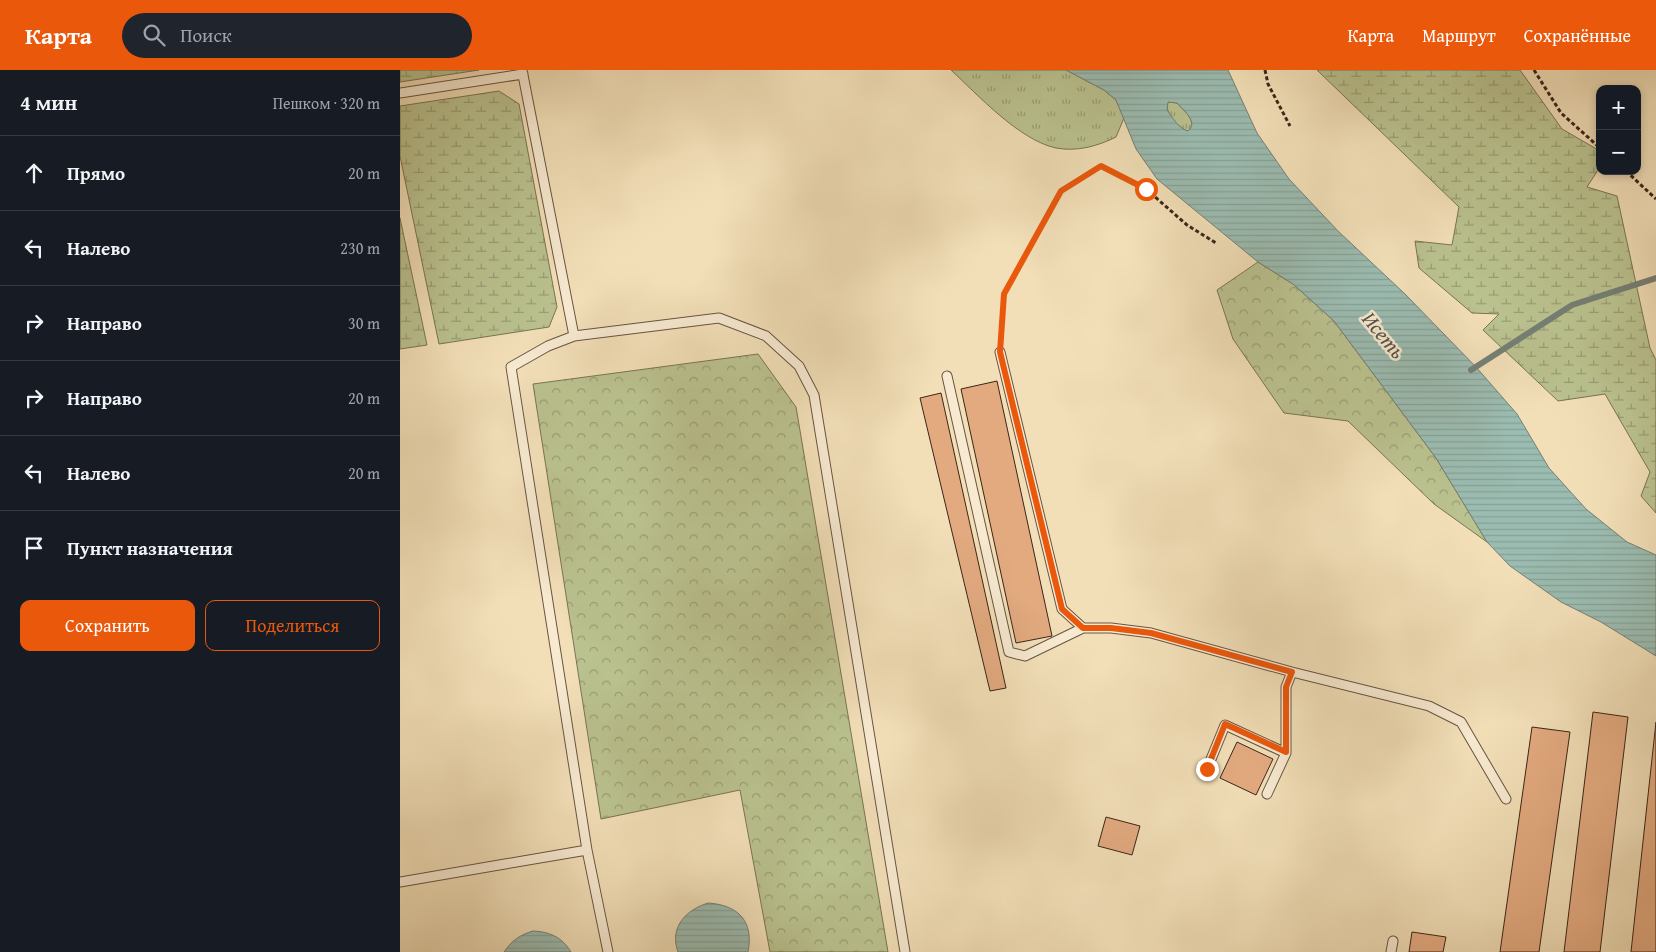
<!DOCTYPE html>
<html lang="ru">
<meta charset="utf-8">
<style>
:root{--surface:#171b24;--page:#20242c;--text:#f1f3f6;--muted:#9ea1a6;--line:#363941;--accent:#ea580c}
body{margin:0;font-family:"Gentium Book Plus",serif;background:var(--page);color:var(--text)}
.controls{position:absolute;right:15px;top:15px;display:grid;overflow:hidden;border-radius:10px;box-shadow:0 2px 8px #0003}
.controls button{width:45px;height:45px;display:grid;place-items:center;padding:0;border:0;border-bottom:1px solid var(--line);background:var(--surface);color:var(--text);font:25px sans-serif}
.stop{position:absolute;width:15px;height:15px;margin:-11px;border:4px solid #ea580c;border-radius:50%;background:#fff}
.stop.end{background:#ea580c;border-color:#fff;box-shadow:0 1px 5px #0008}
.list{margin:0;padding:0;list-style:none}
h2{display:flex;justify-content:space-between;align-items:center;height:65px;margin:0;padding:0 20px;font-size:21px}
h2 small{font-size:16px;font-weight:400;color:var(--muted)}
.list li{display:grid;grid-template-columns:32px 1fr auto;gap:15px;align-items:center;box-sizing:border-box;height:75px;padding:0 20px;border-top:1px solid var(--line)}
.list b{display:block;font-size:19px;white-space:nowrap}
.list em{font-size:16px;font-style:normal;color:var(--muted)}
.actions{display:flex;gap:10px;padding:15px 20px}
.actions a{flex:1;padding:11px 0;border:1px solid var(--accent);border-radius:10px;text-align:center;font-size:18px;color:var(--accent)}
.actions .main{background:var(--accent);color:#fff}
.icon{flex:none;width:28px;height:28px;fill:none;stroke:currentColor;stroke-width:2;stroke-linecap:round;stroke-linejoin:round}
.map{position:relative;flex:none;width:1256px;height:882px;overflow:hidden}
header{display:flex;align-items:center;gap:30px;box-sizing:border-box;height:70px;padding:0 25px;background:var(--accent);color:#fff}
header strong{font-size:24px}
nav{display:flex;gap:28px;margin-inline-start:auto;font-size:18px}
.search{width:350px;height:45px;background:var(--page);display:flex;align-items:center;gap:12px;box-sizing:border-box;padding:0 18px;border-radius:28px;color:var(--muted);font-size:19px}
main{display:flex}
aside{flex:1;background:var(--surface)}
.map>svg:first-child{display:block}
</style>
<header>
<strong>Карта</strong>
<div class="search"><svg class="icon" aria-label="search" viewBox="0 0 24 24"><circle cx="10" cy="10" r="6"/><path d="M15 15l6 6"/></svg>Поиск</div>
<nav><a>Карта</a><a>Маршрут</a><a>Сохранённые</a></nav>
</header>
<main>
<aside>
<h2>4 мин<small>Пешком · 320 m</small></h2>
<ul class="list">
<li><svg class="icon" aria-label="ahead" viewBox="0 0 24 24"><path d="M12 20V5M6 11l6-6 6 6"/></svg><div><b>Прямо</b></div><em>20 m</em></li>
<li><svg class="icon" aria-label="left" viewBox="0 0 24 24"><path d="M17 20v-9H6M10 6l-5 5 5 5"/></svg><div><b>Налево</b></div><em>230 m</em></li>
<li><svg class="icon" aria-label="right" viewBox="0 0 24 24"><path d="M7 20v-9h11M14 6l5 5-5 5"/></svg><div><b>Направо</b></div><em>30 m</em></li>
<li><svg class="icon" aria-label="right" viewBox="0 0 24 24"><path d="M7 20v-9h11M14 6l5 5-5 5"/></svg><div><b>Направо</b></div><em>20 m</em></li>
<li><svg class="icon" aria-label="left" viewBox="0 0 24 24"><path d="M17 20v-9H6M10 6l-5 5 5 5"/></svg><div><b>Налево</b></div><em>20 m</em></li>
<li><svg class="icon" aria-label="arrive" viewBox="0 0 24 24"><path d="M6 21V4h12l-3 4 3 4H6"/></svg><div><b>Пункт назначения</b></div></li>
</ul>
<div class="actions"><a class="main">Сохранить</a><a>Поделиться</a></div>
</aside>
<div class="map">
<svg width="1256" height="882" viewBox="0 0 1256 882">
<defs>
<pattern id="grass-tufts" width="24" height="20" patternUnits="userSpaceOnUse" patternTransform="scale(1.25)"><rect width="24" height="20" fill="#bac28f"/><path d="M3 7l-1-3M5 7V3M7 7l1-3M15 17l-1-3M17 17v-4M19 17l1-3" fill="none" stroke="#989d74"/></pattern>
<pattern id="forest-crowns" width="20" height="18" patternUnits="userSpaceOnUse" patternTransform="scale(1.25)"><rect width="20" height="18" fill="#bac28f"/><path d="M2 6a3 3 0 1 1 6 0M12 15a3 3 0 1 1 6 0" fill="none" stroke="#989d74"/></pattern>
<pattern id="wetland-marsh" width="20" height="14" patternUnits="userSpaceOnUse" patternTransform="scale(1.25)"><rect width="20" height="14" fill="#bac28f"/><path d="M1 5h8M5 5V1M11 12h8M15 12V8" fill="none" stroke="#989d74"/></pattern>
<pattern id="water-rules" width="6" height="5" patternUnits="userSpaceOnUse" patternTransform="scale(1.25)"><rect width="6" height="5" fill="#9bbcb1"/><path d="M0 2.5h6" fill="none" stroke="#86a198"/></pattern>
</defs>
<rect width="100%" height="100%" fill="#f2dfb8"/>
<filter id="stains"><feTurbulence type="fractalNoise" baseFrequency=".004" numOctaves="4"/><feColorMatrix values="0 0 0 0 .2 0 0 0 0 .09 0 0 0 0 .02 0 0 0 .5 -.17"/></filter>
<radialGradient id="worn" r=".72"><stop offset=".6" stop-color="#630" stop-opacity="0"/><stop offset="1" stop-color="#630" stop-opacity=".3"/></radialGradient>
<path fill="url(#grass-tufts)" stroke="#7a7454" d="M551,0H666L704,20L716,30L724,48L716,67C698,76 677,82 656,78C619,70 578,25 551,0Z
M768,32L777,33C783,40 799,52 788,61C778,58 764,43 768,32Z"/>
<path fill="url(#forest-crowns)" stroke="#7a7454" d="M858,192L893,214L934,251L1036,388L1087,472L1034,434L948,351L884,343L833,269L817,220Z
M358,284L396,337L488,882H370L340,720L201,749L133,314Z"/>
<path fill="url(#wetland-marsh)" stroke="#7a7454" d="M0,0H79L0,12Z
M917,0H1120L1162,59L1200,81V97L1187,117L1217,126L1250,278L1256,290V443L1241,426L1250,402L1205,324L1158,331L1083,260L1099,244L1072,243L1019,198L1015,171L1052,175L1059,137Z
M99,21L119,34L157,237L149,257L39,274L0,86V36Z
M0,148L27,275L0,279Z"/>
<path fill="url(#water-rules)" stroke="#758075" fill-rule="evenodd" d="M666,0H828L857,63L889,109L938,161L1005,224L1076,297L1117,344L1149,398L1186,439L1227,472L1256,485V586L1201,552L1161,532L1110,496L1087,472L1036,388L934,251L893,214L858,192L757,109L736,79L716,30L704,20ZM768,32L777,33C783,40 799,52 788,61C778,58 773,48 767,40Z
M308,833C339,835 354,852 348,882H278C269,857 286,840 308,833Z
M133,861C150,862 162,867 171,882H104C112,870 120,865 133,861Z"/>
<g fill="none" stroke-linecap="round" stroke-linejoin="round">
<path stroke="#758075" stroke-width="6" d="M1071,300L1172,235L1256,208"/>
</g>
<path fill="#e3aa80" stroke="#3b251a" d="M597,311L652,566L616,573L561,319Z
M541,323L606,618L590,621L520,328Z
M1193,642L1228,647L1200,882H1164Z
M1256,652V882H1231Z
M1132,657L1170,662L1139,882H1100Z
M837,672L873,689L856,725L820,708Z
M706,747L740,756L732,785L698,776Z
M1012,862L1046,867L1043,882H1009Z"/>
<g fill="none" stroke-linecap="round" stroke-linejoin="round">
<defs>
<path id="service" d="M122,0L174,266L148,276L111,297L187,780
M0,23L123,4
M174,266L319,248L366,266L399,296L414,325L505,882
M600,282L662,539L683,558H711L751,563L892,602L1029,636L1061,652L1106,729
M547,306L609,582L625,586L683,558
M807,699L825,655L886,683
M867,724L886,683V617L892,602
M0,812L187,780L208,882
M991,882L993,871"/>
</defs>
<use href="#service" stroke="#695442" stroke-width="11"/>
<path stroke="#3b251a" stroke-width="3" stroke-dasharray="4 2.5" stroke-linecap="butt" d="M865,0L868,14L890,56
M1134,0L1161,43L1200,78
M1226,101L1256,129
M601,269L604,224L661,121L701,96L746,119L787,155L816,173"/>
<use href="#service" stroke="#f7ead1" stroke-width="9"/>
</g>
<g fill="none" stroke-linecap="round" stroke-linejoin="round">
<path stroke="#ea580c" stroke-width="6" d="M746,119L701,96L661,121L604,224L600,282L662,539L683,558H711L751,563L892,602L886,617V682L825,654L807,699"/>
</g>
<g text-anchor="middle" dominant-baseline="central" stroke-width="5" stroke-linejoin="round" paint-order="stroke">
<g font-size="21" font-style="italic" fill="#585247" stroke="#f7ead1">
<text transform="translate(984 265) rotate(50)">Исеть</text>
</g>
</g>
<rect width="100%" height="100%" filter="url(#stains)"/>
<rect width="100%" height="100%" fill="url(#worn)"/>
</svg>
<div class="controls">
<button>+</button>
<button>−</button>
</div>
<div class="stop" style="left:746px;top:119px"></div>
<div class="stop end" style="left:807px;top:699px"></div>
</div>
</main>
